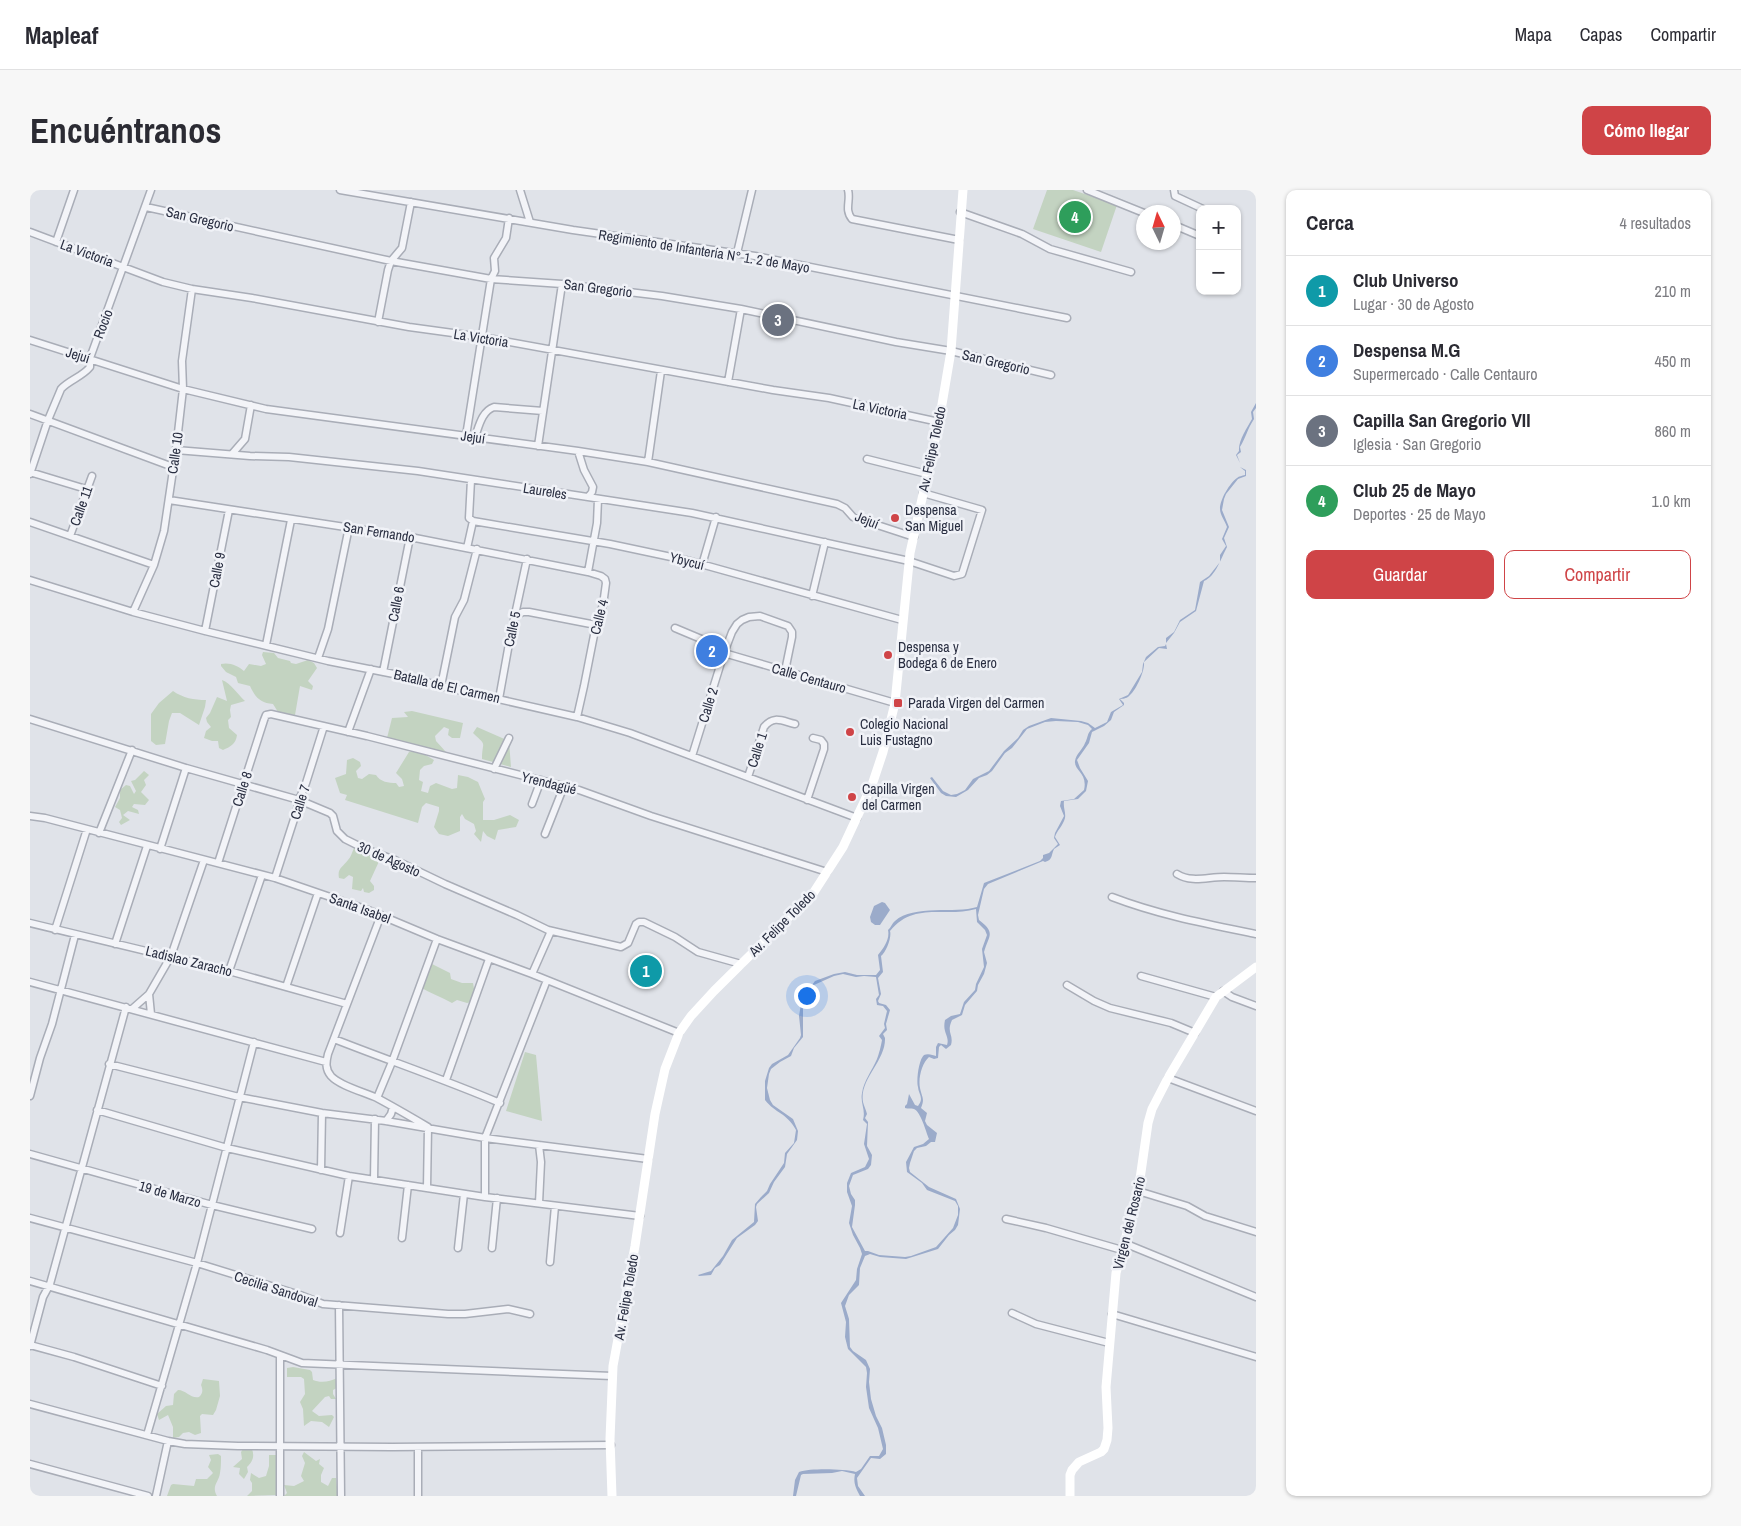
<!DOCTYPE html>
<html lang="es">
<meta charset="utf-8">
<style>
:root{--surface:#fff;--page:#f7f7f7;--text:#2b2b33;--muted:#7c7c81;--line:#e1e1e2;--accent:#cf4447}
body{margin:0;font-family:"Archivo Narrow",sans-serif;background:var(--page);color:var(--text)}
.controls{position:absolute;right:15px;top:15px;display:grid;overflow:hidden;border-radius:10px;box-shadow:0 1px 4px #0004}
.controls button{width:45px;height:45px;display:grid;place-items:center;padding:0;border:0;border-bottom:1px solid var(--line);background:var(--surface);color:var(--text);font:25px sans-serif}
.compass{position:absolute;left:1106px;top:15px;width:45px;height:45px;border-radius:50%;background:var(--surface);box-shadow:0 1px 4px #0004;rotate:355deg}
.you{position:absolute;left:776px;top:805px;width:18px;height:18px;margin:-12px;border:4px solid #fff;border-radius:50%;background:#1a73e8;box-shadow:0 0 0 8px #1a73e833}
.badge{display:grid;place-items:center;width:32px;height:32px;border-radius:50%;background:var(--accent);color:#fff;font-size:16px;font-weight:700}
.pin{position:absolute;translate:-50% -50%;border:2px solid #fff;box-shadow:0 1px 5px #0006}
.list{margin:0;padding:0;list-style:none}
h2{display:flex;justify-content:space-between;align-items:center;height:65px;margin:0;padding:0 20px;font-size:21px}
h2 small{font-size:16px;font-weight:400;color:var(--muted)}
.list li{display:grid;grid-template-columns:32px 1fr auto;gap:15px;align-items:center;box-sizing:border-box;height:70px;padding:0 20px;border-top:1px solid var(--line)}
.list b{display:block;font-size:19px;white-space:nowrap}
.list p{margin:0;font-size:16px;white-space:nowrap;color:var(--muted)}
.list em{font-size:16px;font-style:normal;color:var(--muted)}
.actions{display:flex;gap:10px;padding:15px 20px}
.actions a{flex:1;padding:11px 0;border:1px solid var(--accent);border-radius:10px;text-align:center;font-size:18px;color:var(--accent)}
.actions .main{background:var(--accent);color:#fff}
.map{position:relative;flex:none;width:1226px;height:1306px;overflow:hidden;border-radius:10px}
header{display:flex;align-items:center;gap:30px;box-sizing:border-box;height:70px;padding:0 25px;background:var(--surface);border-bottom:1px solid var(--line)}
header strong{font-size:24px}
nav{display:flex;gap:28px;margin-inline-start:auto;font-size:18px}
.intro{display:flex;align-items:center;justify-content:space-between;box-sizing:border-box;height:120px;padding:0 30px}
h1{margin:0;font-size:35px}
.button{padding:12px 22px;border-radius:10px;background:var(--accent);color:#fff;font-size:18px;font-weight:700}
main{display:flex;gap:30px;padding:0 30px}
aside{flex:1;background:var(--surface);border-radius:10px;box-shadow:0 1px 4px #0004}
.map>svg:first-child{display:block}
</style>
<header>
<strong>Mapleaf</strong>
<nav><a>Mapa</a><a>Capas</a><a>Compartir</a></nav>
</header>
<div class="intro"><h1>Encuéntranos</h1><a class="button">Cómo llegar</a></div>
<main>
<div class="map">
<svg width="1226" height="1306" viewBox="0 0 1226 1306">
<rect width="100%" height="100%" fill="#e0e3e9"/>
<path fill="#c3d3c1" d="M1017,0H1043L1087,15L1071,62L1003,39Z
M233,462L244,463L248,468L260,471L261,473L266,474L278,470L284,473L287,478L278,491L283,496L282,500L270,496L265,525L248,522L243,514C230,513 225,507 220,496L208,493L206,487L196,482L191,476V474C200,472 208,476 214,481L219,474L231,476L236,474L232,465Z
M192,490C201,493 208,505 215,511L201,515L200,520L201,527L198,530L199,538L207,545C206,554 200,557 193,560L189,558L188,551H182L174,548L176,541L181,537L177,532L176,528L180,523L187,507L197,511Z
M143,501C153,508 164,510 176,510L175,517L169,535L150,523H142L139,531L135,554L126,555L121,551V524L129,513Z
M382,521L433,533L430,548H422L418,545L419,539L414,537L405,546L406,551L416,562L357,548L362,528L378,527L374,522Z
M447,537L479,551L481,577L452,569C452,550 458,557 443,543Z
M387,560L404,570L402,574L394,576L390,580L389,590L393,592L391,601L398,603L400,596L406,593L422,599L427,598L428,585L438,587L448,592L455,609L453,612V630H464L480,625L489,630L486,637L468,640L465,650L457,646L453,641L451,652L444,644L446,641L444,634L435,629L432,624L430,627V641L418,646L409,644L404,637L409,621V617L396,613L392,617L388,633L315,610L317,605L310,603L305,588L316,584L317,570L323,568L330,572L331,576L326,581L328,588L332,589L339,584L346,585C350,592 359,593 366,593L369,597L374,596L372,589L366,583L379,562Z
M114,581L119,585L114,590L116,595L111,602L119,610L115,615L104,614L102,617L108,620L109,624L98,621L93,625L100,630L91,635L89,632L92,628L90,620L85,617L90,608V600L96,595L100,596L104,604L106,601L101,591L105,590Z
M324,658L351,667L340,691L344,696V700L339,703L334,702L333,698L331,701L322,699L323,687L319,685L314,689L309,688C307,678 313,677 318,670C321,667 322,662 324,658Z
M402,774L420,783L421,789L432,793H443L445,804L441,812L437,813L427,810L422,813C411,807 400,803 390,797Z
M495,862L506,865L512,931L476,921Z
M263,1177L280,1180L282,1182L283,1190C290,1193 300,1192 307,1188L309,1197L303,1200V1204L306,1209H301L299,1206L295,1207L282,1221L289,1226L302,1225L304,1227L299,1237L292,1232L281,1231L274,1236L273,1219L270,1212L275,1204L274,1189L271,1187H257V1178Z
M173,1189L189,1191L190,1206L186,1220L183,1225L172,1224L170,1226L171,1243L165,1245L159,1242L153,1243L149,1247L143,1248V1237L138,1225L129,1230L127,1224L136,1216L143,1215L144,1204L148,1200C156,1200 161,1209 169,1207C173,1203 173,1200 171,1195Z
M218,1257L222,1259C225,1267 222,1272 217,1277L218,1282L214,1289L209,1284L210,1278L203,1277L212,1269L211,1262L213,1259Z
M274,1262L286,1271L290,1269L289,1274L294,1278L291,1285V1292L298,1296L302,1288H306L308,1306H254L257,1303L254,1295L264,1296L274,1291L271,1286L275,1273L272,1266Z
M188,1264L191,1266C191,1272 191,1278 190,1283C189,1292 181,1296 187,1306H137L141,1295L143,1294L164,1296L166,1289H177L183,1283L178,1277L181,1270L179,1265Z
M239,1265H246L247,1266V1305L217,1306L222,1301V1293L220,1290L221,1283L229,1288L236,1286L239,1276Z"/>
<path fill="#9babca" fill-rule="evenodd" d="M1226,213V218L1223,222L1224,229C1217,240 1216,247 1210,257L1211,262L1207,265L1210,273L1206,265L1209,261C1208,251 1217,238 1222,229L1221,222Z
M1210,277L1216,280V286L1208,289L1196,304L1194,309L1192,320L1199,337L1194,348L1197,357C1191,368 1186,386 1174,391L1166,421L1150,432L1144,443L1136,453V448L1144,442L1150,430L1165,420L1170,392L1179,386L1190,372V365L1196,356L1192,349L1197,337C1195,331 1190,325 1190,319C1190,309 1200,293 1207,288C1209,286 1212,286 1215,285V281Z
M1136,454L1137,459L1129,458L1114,472C1115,481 1106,501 1098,507C1097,508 1092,509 1090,509L1094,513V515L1084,522L1081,530L1074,536L1062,542L1059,553L1047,570L1050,578L1058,591L1056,601L1048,609L1034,611C1033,618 1036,622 1035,628C1033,636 1027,640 1025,647L1030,655L1024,659C1021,665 1023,670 1015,672L1013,671L958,694L954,699L948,725L949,730C966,743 959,745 954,762L957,773L954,784L948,795L947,801L935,815L932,825L922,830C916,843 924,844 921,855L916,859L911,855L909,857L908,868L904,869L899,867C892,873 888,888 890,898C892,908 895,908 891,918L897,923L895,931L897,935L907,943L905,952H901L896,956L887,958L884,961L880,973L879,978L880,982L899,997L926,1009L930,1019L928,1035L925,1040L919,1045L908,1059L876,1069L850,1067L840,1064L835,1066L830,1078L829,1095L819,1105L815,1116L819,1129L820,1157L823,1161L836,1170L840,1179L839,1192L841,1209L846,1226L852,1238L856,1255V1264L850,1269L841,1268L827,1288L828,1296L835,1306H830C826,1298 823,1293 825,1284L812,1281L802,1283L773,1284L771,1285L766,1306H763L765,1290L769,1282C781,1278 814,1279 826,1282L831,1279L840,1266H849L853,1259L848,1238L839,1218L836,1197L837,1183L836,1177L818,1159L815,1147L816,1132L811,1113L826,1090L827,1079L832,1064L830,1058L823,1045L819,1033L822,1016L817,1002V993L821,983L835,977L839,969L834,954L837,934L833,930C836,920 830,913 832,903C834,890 842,881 847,869C849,864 851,856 852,850L849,846L855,838L854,834L857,821L853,816L847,815L846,809L849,805L846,787L834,786L826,787L813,784L804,786L784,795L777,803L773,816V847L764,858L761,866L750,872L741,879L739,884L737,898L740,910L743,915L763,929L768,941L767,950L757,964L755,977L744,992L739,1003L727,1014L726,1017L728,1031L725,1035L707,1048L690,1075L685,1078L681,1085L669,1086L668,1085L681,1081L693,1066L702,1050L724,1032L725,1014L731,1007L737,1001L740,994L754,973L755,963L764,953L766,940C756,922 746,924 735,910V891L739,878L742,874L758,865L770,848L771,845L769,826L771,814L776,803L785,791L804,784L815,782L827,785H846L850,780L848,765C854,758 860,749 858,740C861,738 862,733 865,731C884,714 925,724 947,717L954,693L1010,671L1013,668V665L1019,663L1028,654L1024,648L1025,643L1034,626L1030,616L1031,611L1044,609L1054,600C1058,583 1044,581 1045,571C1046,564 1053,559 1055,553C1058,548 1057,543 1062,539L1058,535L1048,532L1026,531L1015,532L997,539L982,558L975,563L962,581L957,585L949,588L938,600L926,607L916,606L911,603L900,588L902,587L913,601L921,605L927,604L935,600L943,589L959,581L974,561L988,548L993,540L999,536L1021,528L1051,531L1058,533L1065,538L1077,532L1081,522L1093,515L1089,509L1098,505L1112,482L1113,474L1116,467L1128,457L1135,456ZM946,719L947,732L955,740L957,745L952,759L954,777L946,794L945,800L934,812L930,824L921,826L915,830C912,843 920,846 917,855L908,853L906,857V866C903,865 898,863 894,865C889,869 886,890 888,897C888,901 891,905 891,909C891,912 889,914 888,916L885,915L879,904L877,914L875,916V918C878,919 881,918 884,919C891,922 896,942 899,949L893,954L884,957L876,972L877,982L892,993L897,1000L925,1011L928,1016V1025L923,1038L906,1057L881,1066L875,1067L849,1065L838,1061H835L822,1037L825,1015V1010L821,1004L819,996L823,985L838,979L841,975L842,965L837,956L838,932L835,928L837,924C836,920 834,916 833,912C829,889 856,871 855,848L853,844L857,840L856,834L860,820L856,815L849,813L848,811L851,804L848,788L853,782L851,766C856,762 862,747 860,741C884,711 916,728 946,719Z
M852,712L855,713L860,720L850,735H845L841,732L840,727L844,716Z"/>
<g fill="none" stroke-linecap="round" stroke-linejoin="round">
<defs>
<path id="street" d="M310,0L543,40L725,66L1037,128
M490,0L500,32
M818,0C821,10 814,20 822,29L929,50
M1057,0L1114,23
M1144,0L1145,6L1173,19
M116,17L361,71L461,89L532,94L632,106L711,119L866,152L921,161L1021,185
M930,22L992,44L1020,59L1101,82
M1144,35L1170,46
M0,42L133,92L162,99L222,108L379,137L452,147L743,200L799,208L909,232
M26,52L44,0
M707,63L722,0
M348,132L358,80L361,71L372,58L381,12
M0,150L153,199L236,219L548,261L618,272L807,314L815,318L823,327L884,347
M698,192L711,119
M0,224L143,277
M436,246L461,89L465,81L464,68L476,48L479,28
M445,247C449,236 452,221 464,217L513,221
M508,256L532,94
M146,260L220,266L259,267L388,281L662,323L879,371L924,386L932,384L952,320L893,303
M548,261L554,280L563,297L562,302L558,307
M202,264L215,249L221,215
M837,269L897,284
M618,272L631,181
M0,282L56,299
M0,284L18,230L31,199C39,190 52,187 60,177V168L121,0
M441,290L439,328L443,331L580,354L660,371L872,430
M139,310L380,347L558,382
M0,332L124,375
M40,346L62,286
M437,358L443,331
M672,375L686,327
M0,390L103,422L175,441L298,471L374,486L411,496L547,527L600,543L827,628
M782,406L795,352
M103,422L124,375L134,341L146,260L153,199L152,171L162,99
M485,426L493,422H499L566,435
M645,438L695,459
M175,441L199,320
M236,455L261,330
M694,463L865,513
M288,468L298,439L319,337
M353,482L380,347
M411,496L425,427L434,410L447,359
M469,509L480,448L497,369
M547,527L554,496L566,435L573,415L576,393L575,389L571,386L558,382L567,333L568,309
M0,529L156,578L269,610L300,623L303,626L307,641L315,649L335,659L365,670L415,694L487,725L518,740L591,757L598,753L606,734L609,732H614L645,747L668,762L711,774
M318,542L341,479
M662,566L694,463L702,442L707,434L712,430L719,427L730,426L758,436L762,442V447L755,481
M464,579L479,548
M718,587L734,537C744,525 752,531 765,534
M777,610L794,559V554L791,550L783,548
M502,614L511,590
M0,626L15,628L245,688L338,720L407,749L502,784L649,843
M69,643L102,560
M515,644L534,596
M130,659L156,578
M188,673L234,530L236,525L241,524L337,546L549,600L621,626L797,682
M1147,684C1162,693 1177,687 1194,687C1205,687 1215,688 1226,688
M245,688L267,620L269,610L276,593L294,536
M1082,707C1129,725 1177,734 1226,744
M351,725L298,864C296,872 295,879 301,886C310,896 334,902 347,908C364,917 381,927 398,937L397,998
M0,733L199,781L317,814
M25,740L57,639
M85,754L117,656
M199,781L232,685
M502,784L521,741
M1111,786L1186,807
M0,792L296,872
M1037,795L1064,811L1080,818L1141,833L1165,843
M256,797L288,703
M1193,801L1202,807L1226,816
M119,804L121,824
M102,819L119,804L141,766L174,670
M304,849C360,871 416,890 470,913
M79,874L209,907L292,923L356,931L455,948L618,969
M1138,888L1226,921
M416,890L459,769
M0,906L10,868L22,834L45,745
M347,908L362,872L407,749
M67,920L197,958L319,986L455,1007L610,1026
M356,931L361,924L363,917
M0,964L182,1015L282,1039
M291,980L292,923
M344,990L345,929
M1108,1001L1157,1016L1175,1026L1226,1042
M455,1007V948L517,790
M509,1013L511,972L509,955
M0,1028L167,1073L270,1105L293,1114L418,1124H435L478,1119L500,1124
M976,1029L1016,1038L1092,1060
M310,1043L319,986
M372,1048L378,995
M1094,1053L1226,1107
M428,1058L434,1004
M462,1058L467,1008
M520,1072L525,1016
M0,1091L237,1160L272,1173L582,1186
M309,1115L311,1306
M982,1123L1006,1134L1079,1153
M1082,1124L1226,1167
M0,1155L44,1167L132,1196
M0,1156L13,1107L20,1094L96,817
M0,1214L138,1251L126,1306
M117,1245L167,1073L224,852
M138,1251L155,1254L208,1256L362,1257L581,1255
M0,1274L118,1306
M250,1306V1165
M388,1306V1257"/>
</defs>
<use href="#street" stroke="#a9adb7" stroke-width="9"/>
<use href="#street" stroke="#f3f4f8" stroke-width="6"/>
<path stroke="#fff" stroke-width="9" d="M582,1306L580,1249L583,1176L605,1056L625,924L635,879L649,843L661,826L684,801L784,702L813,657L842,595L853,562L865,513L880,363L909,232L921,161L933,0
M1040,1306V1285L1042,1280L1049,1272L1071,1262L1074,1259L1077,1250L1078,1238L1076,1197L1086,1083L1108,1003L1118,933L1122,919L1138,888L1186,807L1226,777"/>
</g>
<g fill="#cf4447" stroke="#f0f2f7" stroke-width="2">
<circle cx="865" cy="328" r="5"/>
<circle cx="858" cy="465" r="5"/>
<rect x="863" y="508" width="10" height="10" rx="2.5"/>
<circle cx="820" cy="542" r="5"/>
<circle cx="822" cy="607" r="5"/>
</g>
<g text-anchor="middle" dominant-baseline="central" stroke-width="5" stroke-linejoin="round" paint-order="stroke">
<g font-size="14" fill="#292e41" stroke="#f0f2f7">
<text transform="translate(170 29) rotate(13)">San Gregorio</text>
<text transform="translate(674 61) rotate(9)">Regimiento de Infantería N° 1. 2 de Mayo</text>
<text transform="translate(57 63) rotate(20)">La Victoria</text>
<text transform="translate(568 98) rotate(7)">San Gregorio</text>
<text transform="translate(73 134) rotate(-69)">Rocío</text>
<text transform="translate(451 148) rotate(9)">La Victoria</text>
<text transform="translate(48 165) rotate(17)">Jejuí</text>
<text transform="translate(966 172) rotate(13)">San Gregorio</text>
<text transform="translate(850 219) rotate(12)">La Victoria</text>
<text transform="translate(443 247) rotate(8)">Jejuí</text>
<text transform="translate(902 259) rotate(-78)">Av. Felipe Toledo</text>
<text transform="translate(145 263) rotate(-82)">Calle 10</text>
<text transform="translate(515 301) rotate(9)">Laureles</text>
<text transform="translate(51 316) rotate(-70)">Calle 11</text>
<text transform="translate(837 330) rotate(22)">Jejuí</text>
<text transform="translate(349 342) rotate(9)">San Fernando</text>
<text transform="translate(657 371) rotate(14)">Ybycuí</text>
<text transform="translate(187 380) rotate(-79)">Calle 9</text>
<text transform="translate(366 414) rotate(-79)">Calle 6</text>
<text transform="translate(569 427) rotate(-76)">Calle 4</text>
<text transform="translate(482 439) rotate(-78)">Calle 5</text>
<text transform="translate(779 488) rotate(16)">Calle Centauro</text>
<text transform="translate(417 496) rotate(13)">Batalla de El Carmen</text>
<text transform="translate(678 515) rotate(-73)">Calle 2</text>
<text transform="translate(727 560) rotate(-72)">Calle 1</text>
<text transform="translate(519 593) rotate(14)">Yrendagüé</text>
<text transform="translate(212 599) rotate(-72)">Calle 8</text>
<text transform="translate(270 612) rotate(-72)">Calle 7</text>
<text transform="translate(359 669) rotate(24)">30 de Agosto</text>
<text transform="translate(330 718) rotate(20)">Santa Isabel</text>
<text transform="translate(752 733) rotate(-45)">Av. Felipe Toledo</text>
<text transform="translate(159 771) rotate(14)">Ladislao Zaracho</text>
<text transform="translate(140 1004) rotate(16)">19 de Marzo</text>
<text transform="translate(1099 1033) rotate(-76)">Virgen del Rosario</text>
<text transform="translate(246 1099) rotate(18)">Cecilia Sandoval</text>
<text transform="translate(596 1107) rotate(-80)">Av. Felipe Toledo</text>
</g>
<g font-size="14" fill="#292e41" stroke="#f0f2f7" text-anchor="start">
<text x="875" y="320">Despensa<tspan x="875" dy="16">San Miguel</tspan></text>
<text x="868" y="457">Despensa y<tspan x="868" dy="16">Bodega 6 de Enero</tspan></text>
<text x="878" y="513">Parada Virgen del Carmen</text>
<text x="830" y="534">Colegio Nacional<tspan x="830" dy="16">Luis Fustagno</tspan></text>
<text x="832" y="599">Capilla Virgen<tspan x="832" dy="16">del Carmen</tspan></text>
</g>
</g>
</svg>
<div class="controls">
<button>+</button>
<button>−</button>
</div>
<svg class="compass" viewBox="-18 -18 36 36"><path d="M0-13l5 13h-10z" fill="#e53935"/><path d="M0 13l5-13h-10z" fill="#7c7c81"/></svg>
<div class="you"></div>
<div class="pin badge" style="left:616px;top:781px;background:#0f9aa8">1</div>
<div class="pin badge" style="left:682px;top:461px;background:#3f7fe0">2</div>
<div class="pin badge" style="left:748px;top:130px;background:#6b7280">3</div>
<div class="pin badge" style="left:1045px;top:27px;background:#2e9e5b">4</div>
</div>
<aside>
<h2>Cerca<small>4 resultados</small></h2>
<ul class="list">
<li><span class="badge" style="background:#0f9aa8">1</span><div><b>Club Universo</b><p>Lugar · 30 de Agosto</p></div><em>210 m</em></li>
<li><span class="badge" style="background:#3f7fe0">2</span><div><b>Despensa M.G</b><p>Supermercado · Calle Centauro</p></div><em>450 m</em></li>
<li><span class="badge" style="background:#6b7280">3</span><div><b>Capilla San Gregorio VII</b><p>Iglesia · San Gregorio</p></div><em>860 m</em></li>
<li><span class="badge" style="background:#2e9e5b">4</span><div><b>Club 25 de Mayo</b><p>Deportes · 25 de Mayo</p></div><em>1.0 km</em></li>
</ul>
<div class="actions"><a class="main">Guardar</a><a>Compartir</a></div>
</aside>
</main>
